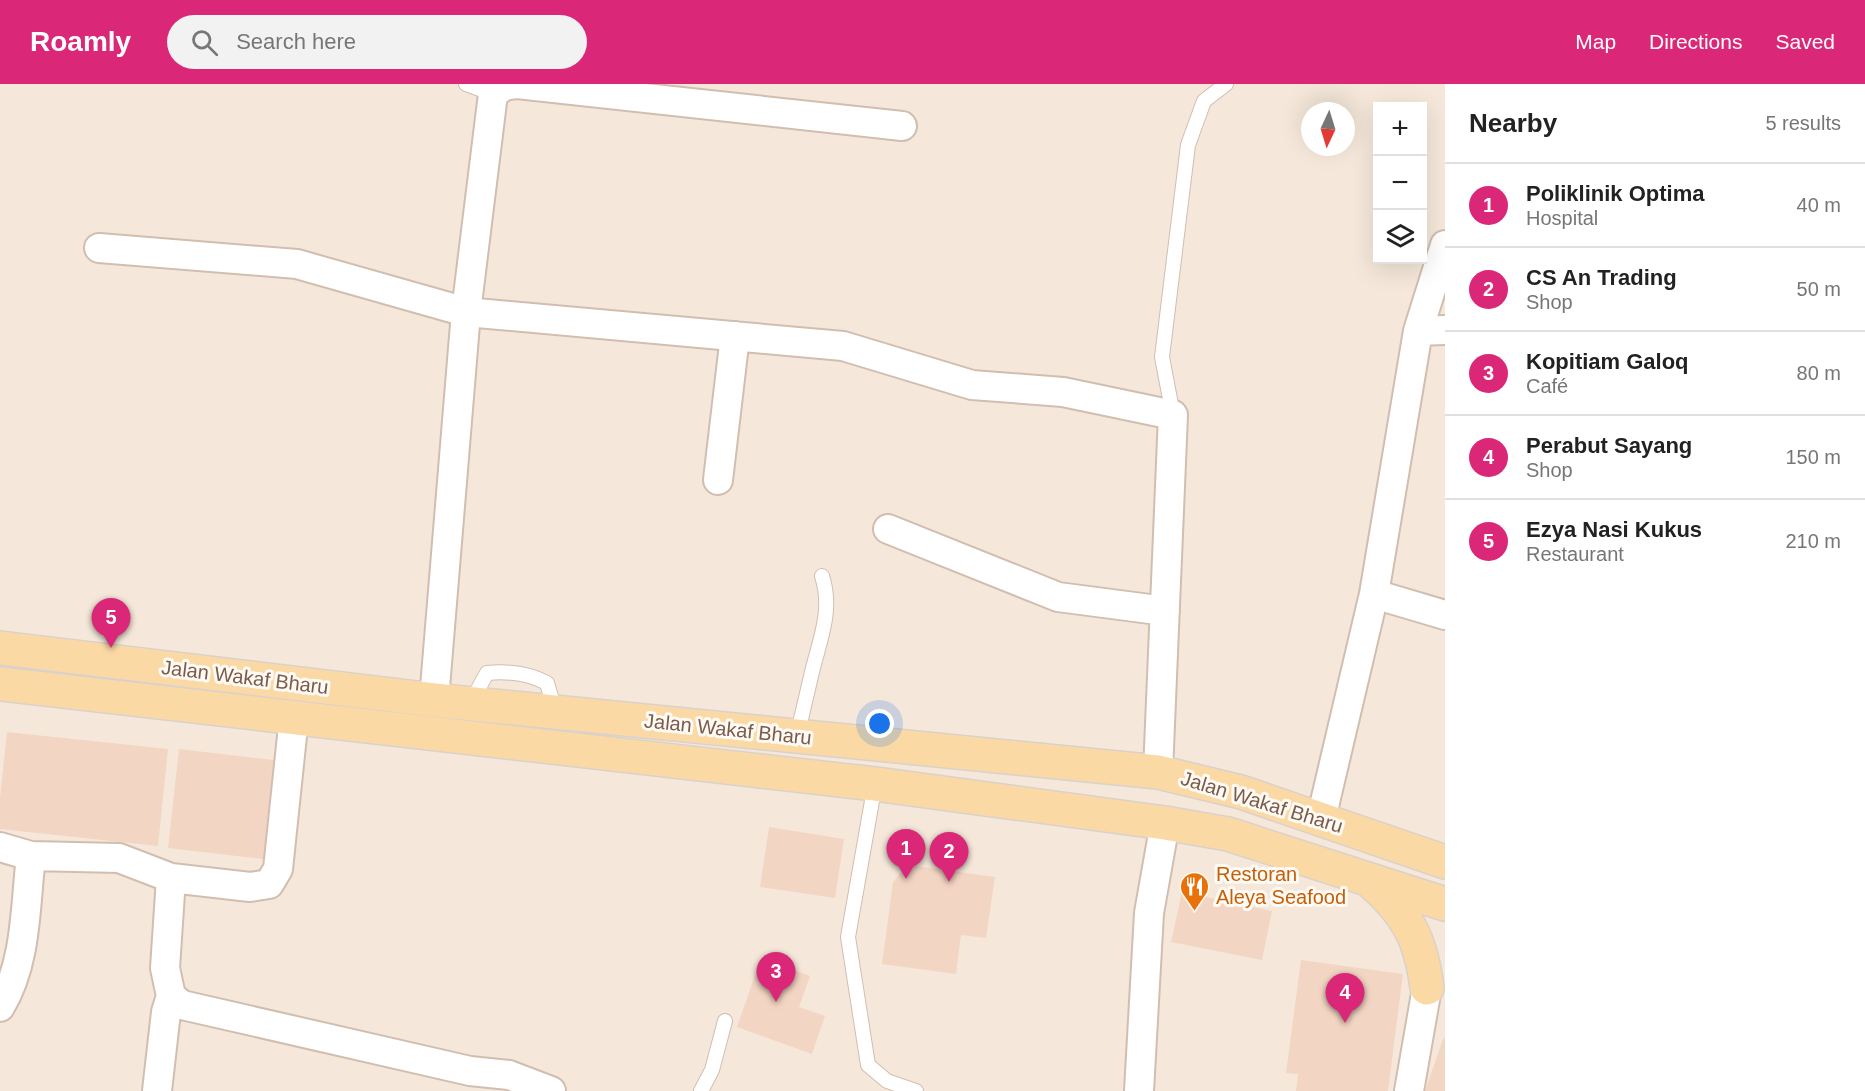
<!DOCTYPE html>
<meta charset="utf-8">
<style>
:root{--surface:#fff;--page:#f2f2f2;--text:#222;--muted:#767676;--line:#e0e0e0;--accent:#db2777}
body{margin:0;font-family:Arial,sans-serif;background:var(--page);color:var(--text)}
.controls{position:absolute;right:18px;top:18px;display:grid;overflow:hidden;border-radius:0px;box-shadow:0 6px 24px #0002}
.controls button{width:54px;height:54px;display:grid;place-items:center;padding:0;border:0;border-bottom:2px solid var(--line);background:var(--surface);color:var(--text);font:30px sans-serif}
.compass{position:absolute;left:1301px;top:18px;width:54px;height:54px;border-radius:50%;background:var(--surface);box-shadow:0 6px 24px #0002;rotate:184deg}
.you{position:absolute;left:880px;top:640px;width:21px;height:21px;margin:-15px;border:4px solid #fff;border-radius:50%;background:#1a73e8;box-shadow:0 0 0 9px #1a73e833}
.badge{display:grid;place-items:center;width:39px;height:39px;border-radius:50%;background:var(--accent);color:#fff;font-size:20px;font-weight:700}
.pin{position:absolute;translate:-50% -50px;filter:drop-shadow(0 2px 3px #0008)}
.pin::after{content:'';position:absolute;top:32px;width:21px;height:18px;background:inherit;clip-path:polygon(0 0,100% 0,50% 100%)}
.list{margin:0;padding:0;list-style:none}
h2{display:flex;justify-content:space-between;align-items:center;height:78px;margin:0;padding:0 24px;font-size:26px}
h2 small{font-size:20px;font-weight:400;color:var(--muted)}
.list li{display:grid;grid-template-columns:39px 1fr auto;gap:18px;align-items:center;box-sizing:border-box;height:84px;padding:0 24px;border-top:2px solid var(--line)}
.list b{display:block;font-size:22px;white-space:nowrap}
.list p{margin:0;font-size:20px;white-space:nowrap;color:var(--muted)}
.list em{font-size:20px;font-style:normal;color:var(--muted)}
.icon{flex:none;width:33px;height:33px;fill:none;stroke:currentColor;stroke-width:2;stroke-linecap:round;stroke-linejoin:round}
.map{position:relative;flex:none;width:1445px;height:1007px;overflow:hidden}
header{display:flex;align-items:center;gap:36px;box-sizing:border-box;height:84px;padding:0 30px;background:var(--accent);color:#fff}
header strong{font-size:28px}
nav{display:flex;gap:33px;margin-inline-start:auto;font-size:21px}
.search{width:420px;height:54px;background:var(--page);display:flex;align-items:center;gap:15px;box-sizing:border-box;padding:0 21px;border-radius:33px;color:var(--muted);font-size:22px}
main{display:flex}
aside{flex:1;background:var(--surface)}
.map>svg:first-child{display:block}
</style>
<header>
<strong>Roamly</strong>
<div class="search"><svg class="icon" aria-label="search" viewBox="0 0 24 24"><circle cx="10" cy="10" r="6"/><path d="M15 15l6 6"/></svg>Search here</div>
<nav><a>Map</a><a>Directions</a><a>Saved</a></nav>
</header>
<main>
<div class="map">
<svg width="1445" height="1007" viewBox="0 0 1445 1007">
<rect width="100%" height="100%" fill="#fdf6ec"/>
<path fill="#f5e8da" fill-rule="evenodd" d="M0,0H1445V1007H0ZM1378,22H1422V176H1378ZM1310,27H1346V63H1310Z"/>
<path fill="#f3d5c3" d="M7,648L168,665L158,762L0,745V714Z
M179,665L281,677L270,776L168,764Z
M769,743L844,755L835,814L760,803Z
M908,781L995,793L986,854L961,851L956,890L882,880L893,798Z
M1182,808L1272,827L1262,876L1171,858Z
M761,874L810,892L799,923L825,932L812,970L737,943Z
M1301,876L1403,890L1388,1007H1296L1298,990L1286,989Z
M1445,954V1007H1425L1443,955Z"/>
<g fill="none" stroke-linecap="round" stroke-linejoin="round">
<defs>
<path id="lane" d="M466,0L493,10
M1173,331L1162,273L1188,61L1204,17L1226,0
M471,618L487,589C508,587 528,589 547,599L555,626
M797,652C802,631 807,609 812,588C820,555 833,526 822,492
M875,700L848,853L868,981L887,997L916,1007
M701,1007L712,986L725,937"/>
<path id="street" d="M99,164L297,180L466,228L843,262L972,301L1063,308L1173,331L1158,688
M1418,247L1445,246
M718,396L735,252
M888,445L1058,513L1165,527
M1374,510L1445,531
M434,616L466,228L493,10L504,2L517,0L902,42
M1321,735L1374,510L1418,247L1445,161
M0,763L31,772L119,774L171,794L250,803L269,800L278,785L294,633
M171,794L165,884L171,912L182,921L470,987L509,991L551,1007
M0,923C27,879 25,822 31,772
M157,1007L166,928L171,912
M1139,1007L1149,829L1165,739
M1409,1007L1427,904"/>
<path id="primary" d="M0,564L434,616L1158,688L1241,708L1445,778
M0,600L875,700L1165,739L1228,750L1445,820
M1371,798C1408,830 1421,856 1427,904"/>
</defs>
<use href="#lane" stroke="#d1beb0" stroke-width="16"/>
<use href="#street" stroke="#d1beb0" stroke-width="32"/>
<use href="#primary" stroke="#dad1cd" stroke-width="36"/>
<use href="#lane" stroke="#fff" stroke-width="14"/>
<use href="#street" stroke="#fff" stroke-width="28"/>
<use href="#primary" stroke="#fbd9a5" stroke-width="33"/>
</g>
<defs>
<symbol id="restaurant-pin" viewBox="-11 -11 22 30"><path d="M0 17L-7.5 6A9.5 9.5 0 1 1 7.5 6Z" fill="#e8710a" stroke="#fffaf3"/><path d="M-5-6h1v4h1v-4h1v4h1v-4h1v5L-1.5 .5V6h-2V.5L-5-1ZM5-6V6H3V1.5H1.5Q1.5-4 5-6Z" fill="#fff"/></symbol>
</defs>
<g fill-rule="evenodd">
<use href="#restaurant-pin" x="1178" y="786" width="33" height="45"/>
</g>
<g text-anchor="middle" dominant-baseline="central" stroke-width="6" stroke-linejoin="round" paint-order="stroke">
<g font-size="20" fill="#7a5c4d" stroke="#fffaf3">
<text transform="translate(245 593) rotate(7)">Jalan Wakaf Bharu</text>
<text transform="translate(728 645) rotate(6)">Jalan Wakaf Bharu</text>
<text transform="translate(1262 718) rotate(17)">Jalan Wakaf Bharu</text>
</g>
<g font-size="20" fill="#c56008" stroke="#fffaf3" text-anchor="start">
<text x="1216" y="790">Restoran<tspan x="1216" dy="23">Aleya Seafood</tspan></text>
</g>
</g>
</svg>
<div class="controls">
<button>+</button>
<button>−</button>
<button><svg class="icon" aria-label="layers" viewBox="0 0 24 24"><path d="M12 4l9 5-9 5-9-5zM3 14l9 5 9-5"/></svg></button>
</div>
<svg class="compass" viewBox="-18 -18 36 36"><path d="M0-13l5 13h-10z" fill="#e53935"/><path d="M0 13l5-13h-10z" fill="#767676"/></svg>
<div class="you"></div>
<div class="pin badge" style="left:906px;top:795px">1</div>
<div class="pin badge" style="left:949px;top:798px">2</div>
<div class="pin badge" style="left:776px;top:918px">3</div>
<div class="pin badge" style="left:1345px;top:939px">4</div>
<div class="pin badge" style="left:111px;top:564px">5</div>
</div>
<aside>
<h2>Nearby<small>5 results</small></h2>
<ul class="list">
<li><span class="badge">1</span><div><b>Poliklinik Optima</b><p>Hospital</p></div><em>40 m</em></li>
<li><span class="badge">2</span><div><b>CS An Trading</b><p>Shop</p></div><em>50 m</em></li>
<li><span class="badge">3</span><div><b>Kopitiam Galoq</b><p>Café</p></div><em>80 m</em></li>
<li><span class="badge">4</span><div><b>Perabut Sayang</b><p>Shop</p></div><em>150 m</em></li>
<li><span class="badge">5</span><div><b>Ezya Nasi Kukus</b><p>Restaurant</p></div><em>210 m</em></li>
</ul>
</aside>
</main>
